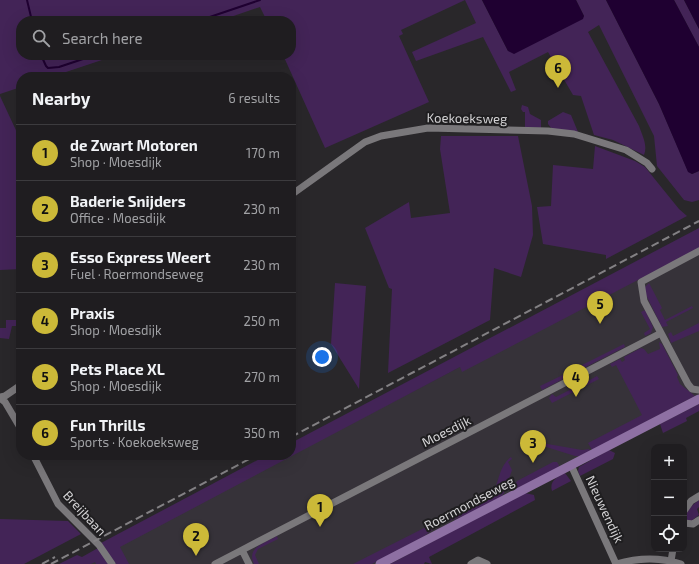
<!DOCTYPE html>
<meta charset="utf-8">
<style>
:root{--surface:#1f1d20;--page:#2c2a2d;--text:#f1f3f6;--muted:#a1a2a5;--line:#3c3b3e;--accent:#ccb938}
body{margin:0;font-family:"Exo 2",sans-serif;background:var(--page);color:var(--text)}
.controls{position:absolute;right:12px;bottom:12px;display:grid;overflow:hidden;border-radius:8px;box-shadow:0 4px 16px #0002}
.controls button{width:36px;height:36px;display:grid;place-items:center;padding:0;border:0;border-bottom:1px solid var(--line);background:var(--surface);color:var(--text);font:20px sans-serif}
.you{position:absolute;left:322px;top:357px;width:14px;height:14px;margin:-10px;border:3px solid #fff;border-radius:50%;background:#1a73e8;box-shadow:0 0 0 6px #1a73e833}
.badge{display:grid;place-items:center;width:26px;height:26px;border-radius:50%;background:var(--accent);color:#111;font-size:13px;font-weight:700}
.pin{position:absolute;translate:-50% -33px;filter:drop-shadow(0 1px 2px #0008)}
.pin::after{content:'';position:absolute;top:21px;width:14px;height:12px;background:inherit;clip-path:polygon(0 0,100% 0,50% 100%)}
.list{margin:0;padding:0;list-style:none}
h2{display:flex;justify-content:space-between;align-items:center;height:52px;margin:0;padding:0 16px;font-size:17px}
h2 small{font-size:13px;font-weight:400;color:var(--muted)}
.list li{display:grid;grid-template-columns:26px 1fr auto;gap:12px;align-items:center;box-sizing:border-box;height:56px;padding:0 16px;border-top:1px solid var(--line)}
.list b{display:block;font-size:15px;white-space:nowrap}
.list p{margin:0;font-size:13px;white-space:nowrap;color:var(--muted)}
.list em{font-size:13px;font-style:normal;color:var(--muted)}
.icon{flex:none;width:22px;height:22px;fill:none;stroke:currentColor;stroke-width:2;stroke-linecap:round;stroke-linejoin:round}
.map{position:relative;flex:none;width:699px;height:564px;overflow:hidden}
.search{position:absolute;background:var(--surface);box-shadow:0 4px 16px #0002;left:16px;top:16px;width:280px;height:44px;display:flex;align-items:center;gap:10px;box-sizing:border-box;padding:0 14px;border-radius:16px;color:var(--muted);font-size:15px}
.panel{position:absolute;background:var(--surface);box-shadow:0 4px 16px #0002;left:16px;top:72px;width:280px;height:388px;border-radius:16px}
.map>svg:first-child{display:block}
</style>
<div class="map">
<svg width="699" height="564" viewBox="0 0 699 564">
<rect width="100%" height="100%" fill="#29272a"/>
<path fill="#363239" d="M699,242V403L382,564H77L291,455Z"/>
<path fill="#432457" d="M0,0H482L508,51L584,16L576,0H606L659,104L688,171L692,174L699,171V200L692,202L684,200L657,166L654,136L599,25L588,32L639,126C642,135 648,145 644,155L613,140L594,135L581,96L573,95L548,52L509,72L516,90L511,92L483,37L416,61L412,52L476,23L465,0L401,30L403,34L399,36L429,102L325,148L283,55H291V21H267L260,7L219,21H21V55H117L51,77H21V87L0,94Z
M674,0H684L699,29V47Z
M0,96L21,141V269L0,270Z
M522,105L528,107L530,114L541,120V128L525,127V112H523L521,109Z
M563,112L571,115L578,132L552,129L548,124V121Z
M441,136H518L532,206L533,235L521,277L494,268L490,320L388,373L392,289L389,288L365,228L409,202L411,218L450,213L440,149Z
M595,146L635,161L645,167L679,209L687,216L606,259V255L543,244L537,207L551,206L553,165L593,169Z
M699,228V248L462,372L460,367L120,547L129,564H116L101,543L267,455H291V443Z
M335,283L366,286L359,389L331,344Z
M649,283L662,308L660,310L665,320L692,306L693,308L666,322L668,326L662,327L645,293L644,288Z
M645,310L653,327L651,333L645,336L644,333L650,329L641,312Z
M6,320H21V326H12L9,339L0,338V328H6Z
M699,323V331L671,343L668,334L671,332L673,336Z
M659,342L662,344L678,375L677,377L680,384L695,396L592,450L588,443L642,415L616,365L612,367L610,364L620,359L622,362L625,360L624,357L641,348L644,349L648,354L660,349Z
M624,344L625,347L576,372L574,369Z
M569,372L571,375L542,390L540,386Z
M597,376L599,379L552,403L549,398L552,394L556,397L583,383L582,380L584,378L588,381Z
M699,404V411L686,418L687,421L663,433L660,424Z
M542,443L582,450L589,449L590,451L580,456H575L540,445Z
M609,450L615,453L613,459L580,476L578,471L579,467Z
M511,457L512,459L508,462L512,470L504,493L501,497L466,515L449,521L448,519L434,526L435,528L423,537L372,564H353L438,521L437,518L495,489C499,478 501,464 511,457Z
M553,462H557L559,465L558,468L516,489L513,488L517,481Z
M565,473L571,481L552,491C549,481 557,477 565,473Z
M525,493L534,495L535,500L429,557L432,564L425,562L424,564H390Z
M699,500V507L697,509L699,515L691,521L687,520C684,512 692,505 699,500Z
M0,519L68,521L81,534L24,564H0Z
M277,536L278,539L258,549L255,555L259,564H254C246,547 265,543 277,536Z
M98,548L109,564H96L95,562L91,564H59L77,555L82,557Z"/>
<path fill="#1f0031" d="M482,0H576L584,16L583,19L514,54L508,51Z
M606,0H674L699,47V171L692,174L688,172L659,104Z
M684,0H699V29Z"/>
<g fill="none" stroke-linecap="round" stroke-linejoin="round">
<path stroke="#1f0031" stroke-width="2" d="M27,0L32,21
M198,21L260,0
M41,55L46,66L48,68L59,67L95,55"/>
<path stroke="#7a787b" stroke-width="7" d="M291,195L365,142L381,136L428,128L548,131L574,134L626,150L647,163L652,169
M661,333L688,384L692,389L699,390
M0,397L5,396L21,385
M0,398L5,402L21,429
M33,455L58,504L99,545L112,564
M571,465L616,564
M684,511L691,501L699,496
M684,523L693,524L699,520
M242,550L661,333L644,301L641,282L699,251
M671,561L673,549
M215,564L242,550L249,564
M471,564L478,560L487,564
M616,564C637,558 660,557 681,564"/>
<path stroke="#8e70a3" stroke-width="9" d="M380,564L699,399"/>
<path stroke="#838184" stroke-width="2" stroke-dasharray="8 4" stroke-linecap="butt" d="M291,437L699,221
M42,564L55,557
M51,564L257,455"/>
</g>
<g text-anchor="middle" dominant-baseline="central" stroke-width="4" stroke-linejoin="round" paint-order="stroke">
<g font-size="13" fill="#d4d3d5" stroke="#1f1e20">
<text transform="translate(467 118) rotate(1)">Koekoeksweg</text>
<text transform="translate(446 431) rotate(-27)">Moesdijk</text>
<text transform="translate(469 503) rotate(-28)">Roermondseweg</text>
<text transform="translate(605 509) rotate(65)">Nieuwendijk</text>
<text transform="translate(85 513) rotate(47)">Breijbaan</text>
</g>
</g>
</svg>
<div class="controls">
<button>+</button>
<button>−</button>
<button><svg class="icon" aria-label="locate" viewBox="0 0 24 24"><circle cx="12" cy="12" r="6"/><path d="M12 2v4M12 18v4M2 12h4M18 12h4"/></svg></button>
</div>
<div class="you"></div>
<div class="pin badge" style="left:320px;top:527px">1</div>
<div class="pin badge" style="left:196px;top:556px">2</div>
<div class="pin badge" style="left:533px;top:463px">3</div>
<div class="pin badge" style="left:576px;top:397px">4</div>
<div class="pin badge" style="left:600px;top:324px">5</div>
<div class="pin badge" style="left:558px;top:88px">6</div>
<div class="search"><svg class="icon" aria-label="search" viewBox="0 0 24 24"><circle cx="10" cy="10" r="6"/><path d="M15 15l6 6"/></svg>Search here</div>
<section class="panel">
<h2>Nearby<small>6 results</small></h2>
<ul class="list">
<li><span class="badge">1</span><div><b>de Zwart Motoren</b><p>Shop · Moesdijk</p></div><em>170 m</em></li>
<li><span class="badge">2</span><div><b>Baderie Snijders</b><p>Office · Moesdijk</p></div><em>230 m</em></li>
<li><span class="badge">3</span><div><b>Esso Express Weert</b><p>Fuel · Roermondseweg</p></div><em>230 m</em></li>
<li><span class="badge">4</span><div><b>Praxis</b><p>Shop · Moesdijk</p></div><em>250 m</em></li>
<li><span class="badge">5</span><div><b>Pets Place XL</b><p>Shop · Moesdijk</p></div><em>270 m</em></li>
<li><span class="badge">6</span><div><b>Fun Thrills</b><p>Sports · Koekoeksweg</p></div><em>350 m</em></li>
</ul>
</section>
</div>
